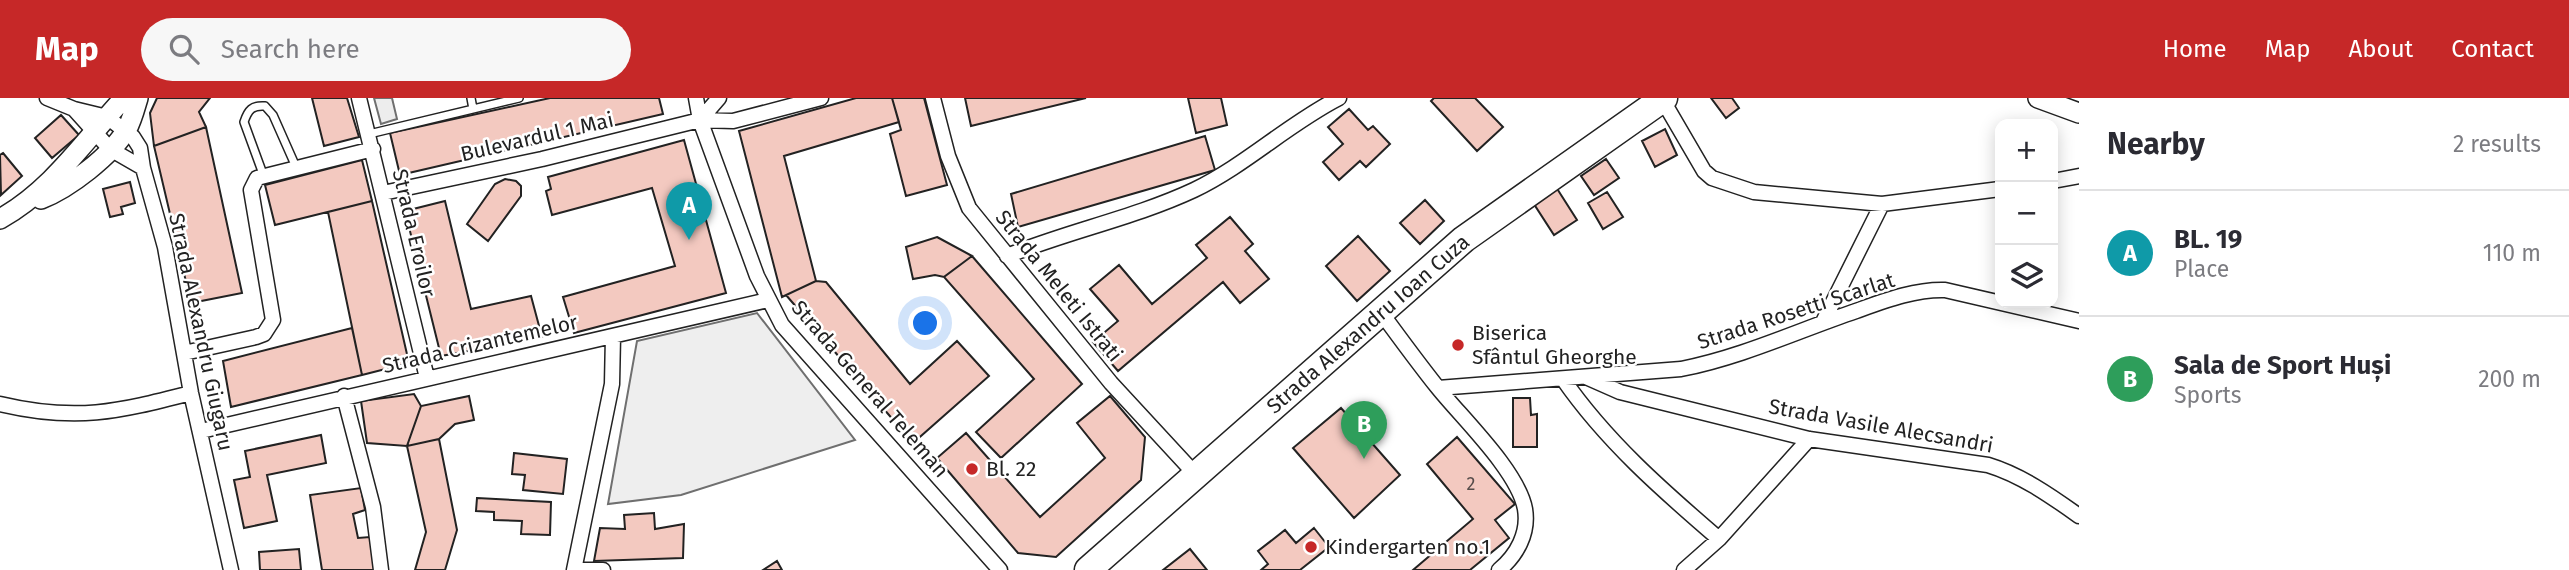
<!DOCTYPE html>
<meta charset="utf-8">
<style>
:root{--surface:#fff;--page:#f7f7f7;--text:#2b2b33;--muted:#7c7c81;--line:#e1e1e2;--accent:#c62828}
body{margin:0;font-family:"Fira Sans",sans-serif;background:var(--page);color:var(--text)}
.controls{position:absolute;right:21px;top:21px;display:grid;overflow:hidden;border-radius:14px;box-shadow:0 4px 18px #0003}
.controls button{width:63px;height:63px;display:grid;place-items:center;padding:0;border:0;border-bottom:2px solid var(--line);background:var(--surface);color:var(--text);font:35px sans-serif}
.you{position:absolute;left:926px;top:226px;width:24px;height:24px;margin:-18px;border:5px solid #fff;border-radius:50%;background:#1a73e8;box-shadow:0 0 0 10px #1a73e833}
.badge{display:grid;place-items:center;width:46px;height:46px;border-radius:50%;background:var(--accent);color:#fff;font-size:23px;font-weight:700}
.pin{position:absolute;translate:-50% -58px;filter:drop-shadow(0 2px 4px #0008)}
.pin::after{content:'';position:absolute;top:37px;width:24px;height:21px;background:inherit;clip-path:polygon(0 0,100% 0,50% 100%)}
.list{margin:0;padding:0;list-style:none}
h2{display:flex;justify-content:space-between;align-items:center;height:91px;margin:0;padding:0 28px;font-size:30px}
h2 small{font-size:23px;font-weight:400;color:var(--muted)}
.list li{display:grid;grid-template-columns:46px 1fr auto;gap:21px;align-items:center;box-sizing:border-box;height:126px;padding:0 28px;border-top:2px solid var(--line)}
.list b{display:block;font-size:26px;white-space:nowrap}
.list p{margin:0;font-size:23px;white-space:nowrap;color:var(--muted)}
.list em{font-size:23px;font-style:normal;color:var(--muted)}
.icon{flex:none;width:38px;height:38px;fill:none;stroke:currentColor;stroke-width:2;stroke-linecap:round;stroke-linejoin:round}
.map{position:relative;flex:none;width:2079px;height:472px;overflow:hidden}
header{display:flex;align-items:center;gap:42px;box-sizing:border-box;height:98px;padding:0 35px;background:var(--accent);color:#fff}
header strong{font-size:33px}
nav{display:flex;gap:38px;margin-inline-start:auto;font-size:24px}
.search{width:490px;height:63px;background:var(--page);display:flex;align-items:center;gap:18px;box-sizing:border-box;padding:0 24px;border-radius:38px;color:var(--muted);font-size:26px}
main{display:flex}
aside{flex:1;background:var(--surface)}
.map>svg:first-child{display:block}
</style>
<header>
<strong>Map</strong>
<div class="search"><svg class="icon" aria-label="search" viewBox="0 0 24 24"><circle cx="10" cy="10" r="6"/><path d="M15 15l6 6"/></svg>Search here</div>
<nav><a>Home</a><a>Map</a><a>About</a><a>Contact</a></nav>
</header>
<main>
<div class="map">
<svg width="2079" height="472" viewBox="0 0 2079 472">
<rect width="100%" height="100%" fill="#fff"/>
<path fill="#eee" stroke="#6f6f6f" stroke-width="2" d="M757,215L855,342L681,397L608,406L637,243Z"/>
<path fill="#ededed" stroke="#6f6f6f" stroke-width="2" d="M374,0H392L397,21L381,26Z"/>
<path fill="#f3c9c0" stroke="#222" stroke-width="2" d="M157,0H210L199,14L206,29L154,48L150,15Z
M312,0H347L359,39L324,48Z
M550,0H659L663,16L400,77L390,35Z
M856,0H892L899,24L784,58L816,183L782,199L739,33Z
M892,0H924L947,87L906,98L890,36L901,32Z
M965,0H1086L971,28Z
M1188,0H1221L1227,27L1196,35Z
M1434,0H1475L1503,29L1477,53L1431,3Z
M1711,0H1732L1739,10L1726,20Z
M1349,11L1368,32L1373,28L1390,46L1366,69L1360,63L1339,82L1323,64L1343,46L1328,29Z
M61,17L79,37L52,60L35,40Z
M206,29L242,195L191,205L154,48Z
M1665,31L1677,57L1655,69L1642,43Z
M1205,38L1215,72L1018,129L1011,96Z
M684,42L726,195L574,235L563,199L675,168L652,90L552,117L546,93L551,91L548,79Z
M3,55L22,78L1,97L0,57Z
M1606,61L1619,80L1594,97L1581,78Z
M362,62L372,103L275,127L265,87Z
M505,81L516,83L521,88V98L488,143L467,126L495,86Z
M130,84L135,105L121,109L123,116L110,119L103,91Z
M1556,89L1577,122L1554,137L1532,103Z
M1607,94L1623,119L1603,131L1588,105Z
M1425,102L1444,123L1420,146L1400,125Z
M372,103L409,265L362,277L328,114Z
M445,103L471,211L531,198L542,239L441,258L405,113Z
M1230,119L1253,146L1245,153L1269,181L1240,205L1223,184L1118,273L1093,244L1118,223L1090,191L1119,167L1152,206L1207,160L1196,147Z
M1358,138L1390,173L1357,203L1326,168Z
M937,139L972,158L944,179L935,177L913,181L906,149Z
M972,158L1082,286L1001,360L976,334L1034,281L944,179Z
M816,183L826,184L910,286L957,243L989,278L913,345L786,197Z
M352,230L362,277L231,309L223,263Z
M414,296L421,308L407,348L367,345L361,303Z
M469,298L474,322L455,326L439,341L407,348L421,308Z
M1110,298L1145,339L1141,382L1056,459L1018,455L937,360L966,335L1040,419L1105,360L1077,325Z
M1513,300H1530L1531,317L1537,316V349H1513Z
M1341,310L1400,377L1354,420L1293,350Z
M321,337L326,365L267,377L277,423L244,430L234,382L250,379L245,353Z
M1457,339L1515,406L1495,422L1509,440L1470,472H1413L1473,421L1427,366Z
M439,341L457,432L445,472H415L426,434L407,348Z
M514,355L567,361L563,396L523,392L525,377L512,376Z
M361,390L365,412L353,416L358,440L370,439L375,472H322L310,397Z
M477,400L551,404L550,437L521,436L522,423L494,422V414L476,413Z
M654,415L655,431L684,426L683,460L594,463L600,430L625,431L624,417Z
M1314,430L1329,449L1300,472H1261L1268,466L1258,453L1285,432L1296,445Z
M299,451L301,472H260L259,454Z
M1190,451L1207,472H1163Z
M777,463L782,472H763Z"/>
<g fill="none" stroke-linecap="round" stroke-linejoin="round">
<defs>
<path id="lane" d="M471,0L473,11
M369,36L519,0
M263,76L244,24C248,12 252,7 265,8L273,17L296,69"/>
<path id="street" d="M47,0L74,11L107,19L133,39L140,50L143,70L165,149L191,295L231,472
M359,0L427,280
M696,0L700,22L757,178L782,227L1000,472
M933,0L948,58L969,110L1111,285L1196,377
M1662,1L1704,73L1712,80L1754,94L1882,106L2000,91
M74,11L110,51L143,70
M700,22L719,0
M2053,83L2079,78
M383,95L542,61L700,22L733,23L821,0
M1007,158C1068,133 1134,120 1194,92C1246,67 1288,26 1339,0
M1380,213C1399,239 1418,265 1438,290C1462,320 1518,373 1525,411C1529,435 1517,457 1499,472
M1823,224L1882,106
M184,255L256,239L264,236L273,222L251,92L257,80L373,51
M1586,279L1620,294L1809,341L1988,367C2021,377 2051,398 2079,418
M1563,281C1606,343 1662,392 1719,441
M1438,290L1681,271C1742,259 1797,233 1856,213C1884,203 1915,191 1945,192L2079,223
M344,298L373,409L381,472
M0,306C76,324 117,314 191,295
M201,333L768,202
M574,472L612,286L613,238
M574,472H603
M1684,472L1719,441L1809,341"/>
<path id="secondary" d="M2038,0L2079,15
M41,101C69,90 111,58 127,31C132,22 135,10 138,0
M0,121C52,92 84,43 124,0"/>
<path id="highway" d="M1088,472L1464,141L1664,0"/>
</defs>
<use href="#lane" stroke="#222" stroke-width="10"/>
<use href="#street" stroke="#222" stroke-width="17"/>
<use href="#secondary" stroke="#222" stroke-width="22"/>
<use href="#highway" stroke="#222" stroke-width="29"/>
<use href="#lane" stroke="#fff" stroke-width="7"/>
<use href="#street" stroke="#fff" stroke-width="14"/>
<use href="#secondary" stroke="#fff" stroke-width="19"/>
<use href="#highway" stroke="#fff" stroke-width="26"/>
</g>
<g fill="#c62828" stroke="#fff" stroke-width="2.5">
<circle cx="1458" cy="247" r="7"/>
<circle cx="972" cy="371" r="7"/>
<circle cx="1311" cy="449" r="7"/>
</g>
<g text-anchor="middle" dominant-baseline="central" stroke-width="5" stroke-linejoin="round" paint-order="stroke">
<g font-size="18" fill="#564c4a">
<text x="1471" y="386">2</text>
</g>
<g font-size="21" fill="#222" stroke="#fff">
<text transform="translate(537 39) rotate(-13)">Bulevardul 1 Mai</text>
<text transform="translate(414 135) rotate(77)">Strada Eroilor</text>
<text transform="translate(1059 188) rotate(51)">Strada Meleti Istrati</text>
<text transform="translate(1796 213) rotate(-18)">Strada Rosetti Scarlat</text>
<text transform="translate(1368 226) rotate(-41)">Strada Alexandru Ioan Cuza</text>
<text transform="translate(201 234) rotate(78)">Strada Alexandru Giugaru</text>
<text transform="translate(480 246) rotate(-13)">Strada Crizantemelor</text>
<text transform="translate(870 291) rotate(49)">Strada General Teleman</text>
<text transform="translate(1881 328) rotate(10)">Strada Vasile Alecsandri</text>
</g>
<g font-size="21" fill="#222" stroke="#fff" text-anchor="start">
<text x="1472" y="235">Biserica<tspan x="1472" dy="24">Sfântul Gheorghe</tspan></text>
<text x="986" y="371">Bl. 22</text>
<text x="1325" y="449">Kindergarten no.1</text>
</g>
</g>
</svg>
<div class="controls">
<button>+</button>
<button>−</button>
<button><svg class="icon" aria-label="layers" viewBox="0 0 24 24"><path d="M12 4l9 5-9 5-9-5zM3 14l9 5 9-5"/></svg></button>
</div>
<div class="you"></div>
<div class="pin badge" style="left:689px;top:142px;background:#0f9aa8">A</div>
<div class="pin badge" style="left:1364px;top:361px;background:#2e9e5b">B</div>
</div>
<aside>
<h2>Nearby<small>2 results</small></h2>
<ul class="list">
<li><span class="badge" style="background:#0f9aa8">A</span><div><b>BL. 19</b><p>Place</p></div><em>110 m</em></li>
<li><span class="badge" style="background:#2e9e5b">B</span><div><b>Sala de Sport Huși</b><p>Sports</p></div><em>200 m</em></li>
</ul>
</aside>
</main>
